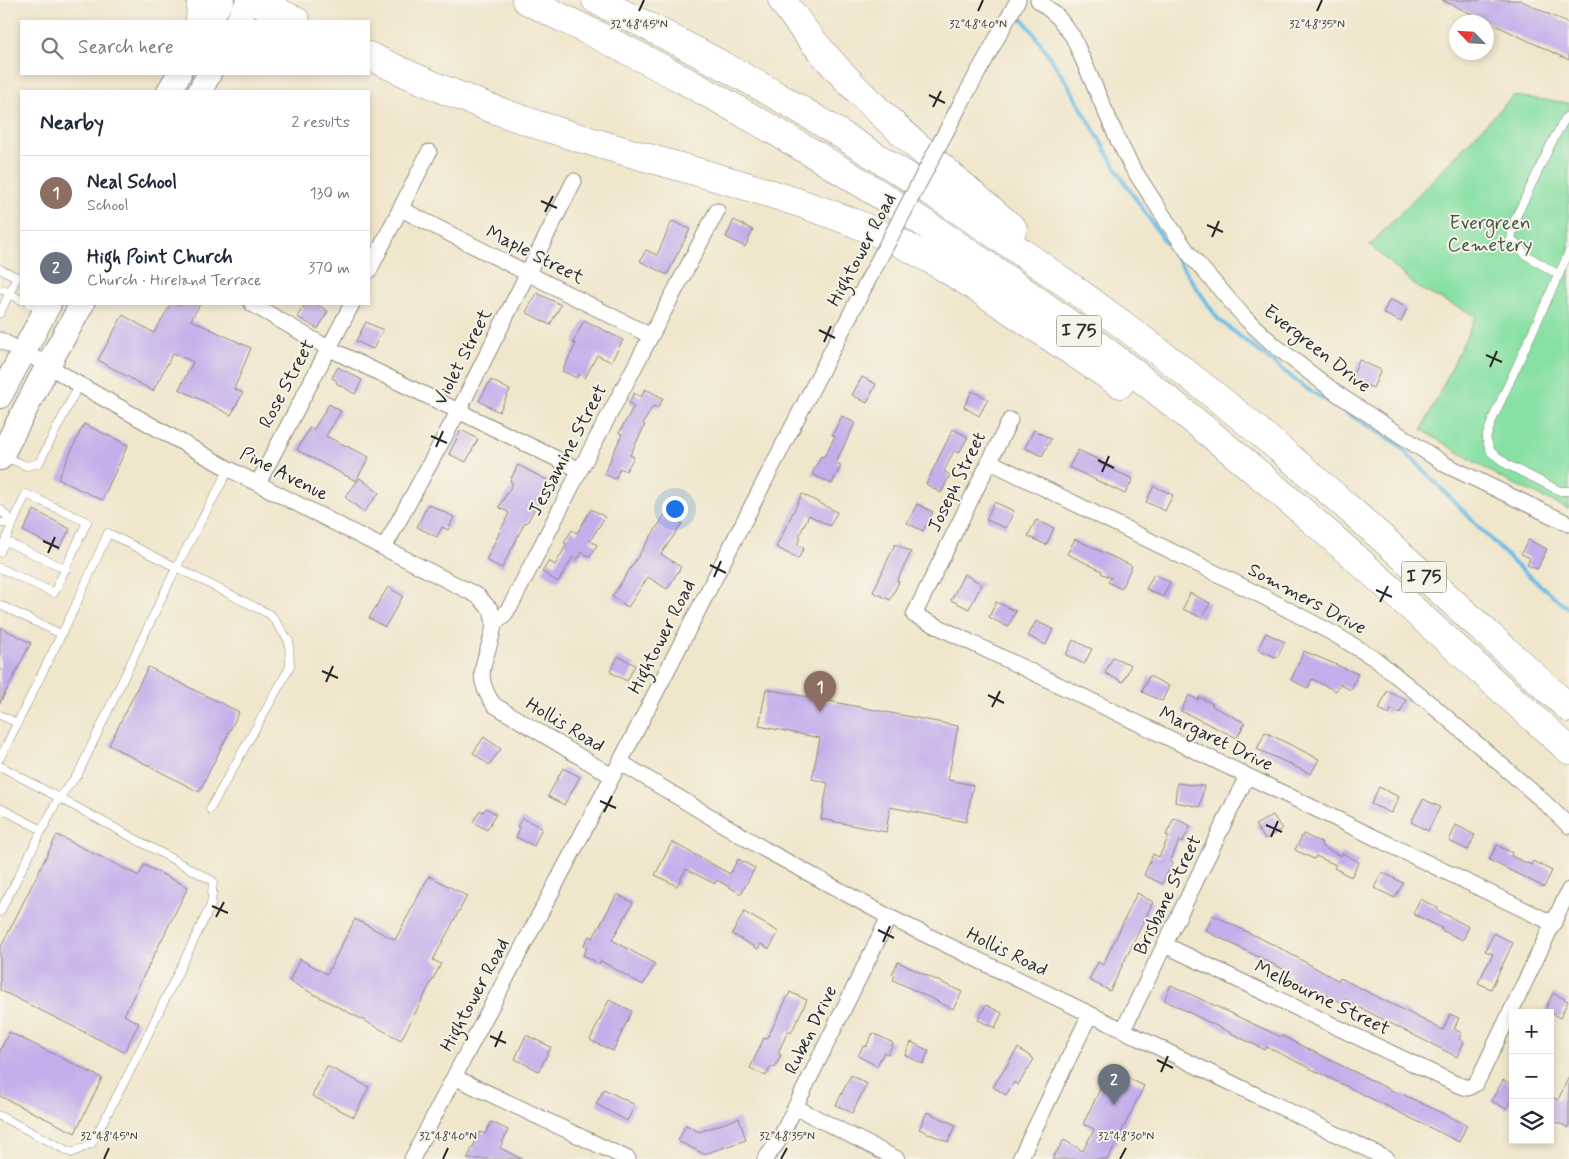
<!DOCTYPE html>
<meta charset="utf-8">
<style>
:root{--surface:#fff;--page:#f6f6f7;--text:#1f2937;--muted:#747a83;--line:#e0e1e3;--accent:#c8321e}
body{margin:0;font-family:Mynerve,sans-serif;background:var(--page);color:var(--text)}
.controls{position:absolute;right:15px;bottom:15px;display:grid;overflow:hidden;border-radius:0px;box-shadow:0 2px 8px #0003}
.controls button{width:45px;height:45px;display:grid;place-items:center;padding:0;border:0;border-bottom:1px solid var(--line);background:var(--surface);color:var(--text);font:25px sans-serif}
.compass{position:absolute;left:1449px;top:15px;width:45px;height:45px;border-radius:50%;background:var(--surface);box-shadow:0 2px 8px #0003;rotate:295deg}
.you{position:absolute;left:674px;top:508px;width:18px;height:18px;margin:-12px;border:4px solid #fff;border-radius:50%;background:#1a73e8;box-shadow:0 0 0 8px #1a73e833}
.badge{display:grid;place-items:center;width:32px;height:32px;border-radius:50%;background:var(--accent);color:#fff;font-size:16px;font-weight:700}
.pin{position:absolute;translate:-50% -41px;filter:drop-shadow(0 1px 2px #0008)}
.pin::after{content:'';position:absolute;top:26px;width:18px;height:15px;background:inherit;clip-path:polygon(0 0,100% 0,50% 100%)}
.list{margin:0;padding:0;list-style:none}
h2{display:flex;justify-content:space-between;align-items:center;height:65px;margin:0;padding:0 20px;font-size:21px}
h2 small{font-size:16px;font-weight:400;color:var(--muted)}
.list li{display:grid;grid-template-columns:32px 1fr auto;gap:15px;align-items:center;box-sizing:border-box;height:75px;padding:0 20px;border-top:1px solid var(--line)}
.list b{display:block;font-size:19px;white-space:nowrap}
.list p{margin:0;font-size:16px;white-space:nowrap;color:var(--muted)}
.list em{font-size:16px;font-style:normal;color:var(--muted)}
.icon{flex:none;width:28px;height:28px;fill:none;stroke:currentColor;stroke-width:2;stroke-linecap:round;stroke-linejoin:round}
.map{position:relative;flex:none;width:1569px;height:1159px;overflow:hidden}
.search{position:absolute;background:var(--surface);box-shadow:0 2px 8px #0003;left:20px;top:20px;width:350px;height:55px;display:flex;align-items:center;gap:12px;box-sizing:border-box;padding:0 18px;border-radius:0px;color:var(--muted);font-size:19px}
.panel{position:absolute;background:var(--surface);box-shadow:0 2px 8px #0003;left:20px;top:90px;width:350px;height:215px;border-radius:0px}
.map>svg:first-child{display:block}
</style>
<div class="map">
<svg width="1569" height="1159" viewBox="0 0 1569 1159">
<rect width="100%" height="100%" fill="#f7f3e8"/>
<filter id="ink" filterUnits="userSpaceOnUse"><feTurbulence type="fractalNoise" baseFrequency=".02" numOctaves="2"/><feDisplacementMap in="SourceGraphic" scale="10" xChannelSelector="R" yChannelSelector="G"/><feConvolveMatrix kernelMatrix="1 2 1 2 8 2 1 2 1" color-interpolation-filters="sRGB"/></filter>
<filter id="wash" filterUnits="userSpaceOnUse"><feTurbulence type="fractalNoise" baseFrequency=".0096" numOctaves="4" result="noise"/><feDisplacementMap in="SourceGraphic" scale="20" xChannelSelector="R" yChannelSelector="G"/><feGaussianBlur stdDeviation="1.12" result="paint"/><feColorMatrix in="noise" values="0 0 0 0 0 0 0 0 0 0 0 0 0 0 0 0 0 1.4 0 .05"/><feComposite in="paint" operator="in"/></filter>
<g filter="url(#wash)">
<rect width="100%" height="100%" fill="#f0e6cc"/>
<path fill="#87e0a4" stroke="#598668" d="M1513,96L1569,103V509L1501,478L1422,430L1476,316L1418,288L1370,245Z"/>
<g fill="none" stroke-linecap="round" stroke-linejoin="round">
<path stroke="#6abee6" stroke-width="4" d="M1021,17L1033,32L1067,83L1123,180L1218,319L1304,387L1398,444L1516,565L1569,609"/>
</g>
<g id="blocks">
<path fill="#c4aeeb" d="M1442,0H1520L1569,24V60Z
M734,220L753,230L745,247L726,237Z
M672,221L690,229L667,275L640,261L646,250L657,255Z
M537,293L561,305L550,325L526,312Z
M1390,299L1407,308L1401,322L1383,313Z
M171,304H200L191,320L251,348L234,389L243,393L231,415L179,389L193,362L173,353L153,391L98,360L123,315L154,333Z
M305,304H316L328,311L318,329L297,317Z
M584,320L623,340L611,362L597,355L585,378L579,374L577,378L562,371L576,344L573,343Z
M366,322L383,330L373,349L356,341Z
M1359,360L1381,370L1373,388L1351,379Z
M338,367L362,380L355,394L336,383L337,381L332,378Z
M862,377L876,384L867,403L852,395Z
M491,380L510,390L499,412L479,401Z
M645,389L663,398L658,408L653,406L643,424L645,425L630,455L634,457L626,471L620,468L615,479L604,474L622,434L619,433L634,406L629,403L634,393L641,397Z
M972,391L988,399L979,416L964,407Z
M329,404L341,411L326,436L369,457L356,481L297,450L310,427L314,429Z
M842,416L855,423L839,456L836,463L841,465L832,484L812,474L821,456L824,457L835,436L832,435Z
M84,424L128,445L102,500L58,479Z
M953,429L968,437L959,453L954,451L944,471L950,475L941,493L926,484Z
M461,430L478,439L466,462L449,454Z
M1034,430L1051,439L1042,456L1025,448Z
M1078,450L1101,461L1100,464L1133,479L1125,494L1069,467Z
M518,465L549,481L527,523L525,522L502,568L486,560L509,513L499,507L513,483L510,481Z
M360,478L379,493L364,512L345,497Z
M1154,486L1173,495L1165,511L1146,502Z
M802,494L837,512L830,526L809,515L799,536L801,537L797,544L804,548L798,559L776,547Z
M994,502L1014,511L1006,528L986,520Z
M428,504L454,517L448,530L442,527L437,537L417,527Z
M917,504L933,512L923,531L907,523Z
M591,509L605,517L590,541L597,545L590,557L582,552L578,559L573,557L558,582L542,572L549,561L555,565L567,544L564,543L572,530L577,533Z
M34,510L70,529L59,549L23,531Z
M666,513L682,524L661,554L681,567L667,589L648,577L628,607L612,597Z
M1036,520L1054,528L1046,545L1028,536Z
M1075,539L1132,566L1121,589L1108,582L1111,578L1101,573L1102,571L1067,554Z
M1528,540L1547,549L1537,569L1527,565L1530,558L1521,554Z
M895,544L911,552L897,581L899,582L890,600L873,592Z
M964,574L982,584L969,609L951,600Z
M1154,574L1170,582L1163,597L1146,589Z
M388,587L403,596L385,627L369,618Z
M1190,593L1210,603L1202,618L1183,609Z
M996,602L1016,611L1008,627L989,617Z
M1036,621L1053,629L1046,645L1028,636Z
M0,627L31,643L0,703Z
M1266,633L1285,642L1277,658L1258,649Z
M1073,640L1092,649L1084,664L1066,655Z
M1304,651L1358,674L1351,690L1339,684L1336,691L1312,679L1308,688L1291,680Z
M618,656L635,665L627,681L610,672Z
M1113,657L1131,665L1123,682L1105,673Z
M148,667L239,712L199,792L109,745Z
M1149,676L1169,686L1162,701L1142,692Z
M766,689L958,726L948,780L973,785L966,822L890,807L886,832L821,819L828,783L812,779L820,738L759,726Z
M1387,691L1406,700L1400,713L1391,709L1389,714L1379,709Z
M1189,695L1198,700L1199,697L1213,704L1212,706L1245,723L1237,738L1181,711Z
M1265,732L1319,759L1311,774L1257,749Z
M484,737L501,749L489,765L473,753Z
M563,768L580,777L564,805L548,796Z
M1177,783L1204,786L1200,807L1175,802Z
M1379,787L1399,797L1391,813L1371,804Z
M1423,799L1440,807L1428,831L1411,822Z
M486,808L496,814L487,830L473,822L480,810L483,812Z
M1273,815L1282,829L1265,839L1255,825Z
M522,818L542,828L534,846L516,837L520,828L517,827Z
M1174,818L1191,826L1182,843L1179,841L1170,862L1172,864L1162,884L1144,875L1153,854L1159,857L1169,836L1166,835Z
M1456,825L1475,835L1468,850L1449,841Z
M1303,834L1322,843L1321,846L1341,856L1342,853L1359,862L1351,877L1334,868L1336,865L1316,856L1314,859L1295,850Z
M57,835L139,876L144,865L188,887L124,1015L139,1023L124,1052L0,990V949Z
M672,842L730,874L738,859L755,868L741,894L717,880L715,884L686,869L677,886L655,875Z
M1497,845L1512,853L1511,856L1531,865L1533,861L1552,871L1544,887L1489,860Z
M1382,872L1403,883L1395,898L1374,888Z
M429,876L467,896L433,960L441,964L401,1040L289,981L300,959L327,974L355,919L395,940Z
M1137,893L1153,902L1110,991L1089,980L1098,962L1103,965Z
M617,894L633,903L612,940L655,964L643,985L601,961L599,964L583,955L587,948L583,946L589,936L593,938Z
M1420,899L1438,908L1437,910L1469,927L1463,940L1441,930L1442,928L1413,914Z
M744,912L779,932L769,949L761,944L758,949L732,934Z
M1213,915L1276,946L1339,981L1340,978L1443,1030L1450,1014L1459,1018L1454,1029L1462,1033L1459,1039L1464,1042L1457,1057L1345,1000L1343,1003L1299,981L1298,982L1289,977L1291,973L1206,931Z
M1494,933L1513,943L1491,989L1478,983L1493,954L1485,951Z
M898,962L962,992L953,1009L893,980L895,975L892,974Z
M1171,985L1281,1037L1282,1036L1401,1095L1402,1094L1467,1125L1459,1142L1267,1047L1265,1050L1164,1000Z
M790,992L807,1000L791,1033L788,1031L778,1053L781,1055L775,1068L771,1066L766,1076L750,1068L764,1038L767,1039Z
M1553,993L1568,1001L1560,1018L1545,1010Z
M609,1000L632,1011L613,1051L590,1040Z
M986,1005L1002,1013L995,1028L978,1020Z
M9,1032L102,1078L75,1133L0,1096V1051Z
M873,1033L893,1043L888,1054L884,1052L877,1066L858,1056L863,1046L866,1047Z
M526,1035L551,1047L539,1071L515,1059Z
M911,1042L929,1051L923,1064L905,1055Z
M1018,1048L1034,1059L1018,1085L1014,1082L1006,1095L993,1087Z
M327,1066L369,1087L354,1117L312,1096Z
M1110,1069L1144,1086L1108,1159H1052L1064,1140L1083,1151L1094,1129L1083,1124Z
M851,1075L867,1084L852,1113L836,1105Z
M1569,1076V1128L1550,1119V1096L1558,1100Z
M1503,1080L1513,1086V1098L1507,1109L1491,1101Z
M604,1089L635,1105L627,1121L596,1104Z
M927,1112L956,1125L948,1142L919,1129Z
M739,1118L746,1140L704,1154L678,1141L686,1125L699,1132Z
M491,1122L508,1130L500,1148L522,1159H467L480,1132L485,1134Z"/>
</g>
</g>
<g filter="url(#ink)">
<use href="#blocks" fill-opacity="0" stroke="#8e887c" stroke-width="1"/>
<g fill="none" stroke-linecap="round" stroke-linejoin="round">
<defs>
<path id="service" d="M1569,252L1493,418L1486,438L1491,452L1508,465L1560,491H1569
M0,269L17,277L0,313
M1559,275L1526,255L1511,239L1515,219L1552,142L1566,117L1569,116
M3,290L21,300
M29,304L43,311
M3,456L27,466L39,463L79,385
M0,509L13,523
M0,523H13
M5,541L66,569
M0,552L26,494L87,522L54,593L0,568
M0,605L61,634
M0,715L17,723
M0,758L74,609L108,533L271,615L289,641L290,667L210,809
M0,766L213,881L211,905L131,1069L92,1143L72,1153L0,1116
M0,808L42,830
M0,912L58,799L78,774L176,568L229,469"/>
<path id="minor" d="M1038,0L1058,17L1073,37L1118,140L1132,167L1168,223L1190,255L1246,319L1274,345L1339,395L1446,465L1569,524
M960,105L1018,0
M401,209L651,336
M369,271L429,152
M252,304L328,348L580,470
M0,340L48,365L73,381L229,469L478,596L491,610L494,623
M1010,420L914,615L1554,924
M989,461L1264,597L1334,634L1374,658L1432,705L1542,800L1569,826
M258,483L352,304
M384,548L458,412L574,181
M620,762L764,849L889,917L1123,1030L1387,1159
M612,776L494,705C469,671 491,657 494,623L503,617L512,603L580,470L717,211
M1165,945L1458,1085L1468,1088L1475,1084L1479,1078L1569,890
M1123,1030L1247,776
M454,1077L628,1159
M795,1107L897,1159
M412,1159L454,1077L620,762L866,284
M765,1159L778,1142L889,917
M1020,1159L1090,1014"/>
<path id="primary" d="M209,21L222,0
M238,21L249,0
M169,91L179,74
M200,91L209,74
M0,396L49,304
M0,458L48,365L82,304"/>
<path id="motorway" d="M255,0L296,21
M526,0C578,26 631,51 682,79C843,166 999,267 1143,380C1292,496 1429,624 1569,750
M596,0C660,32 723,64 784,100C829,126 873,155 918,183C1020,249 1119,319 1214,395C1337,493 1452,602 1569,708
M782,0C843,90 932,158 1013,229
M200,21L201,0
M369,56C435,88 503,115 573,136C674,167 777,190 874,231C923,252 967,281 1010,310C1047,335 1084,360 1120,384"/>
</defs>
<use href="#service" stroke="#8e887c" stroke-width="9"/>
<use href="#minor" stroke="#8e887c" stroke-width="17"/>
<use href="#primary" stroke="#8e887c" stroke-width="26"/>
<use href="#motorway" stroke="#8e887c" stroke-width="29"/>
<use href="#service" stroke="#fff" stroke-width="8"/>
<use href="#minor" stroke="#fff" stroke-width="15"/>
<use href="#primary" stroke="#fff" stroke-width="24"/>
<use href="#motorway" stroke="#fff" stroke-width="28"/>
<defs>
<path id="minor-bridge" d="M866,284L960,105"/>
</defs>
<use href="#minor-bridge" stroke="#8e887c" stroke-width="17" stroke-linecap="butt"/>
<use href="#minor-bridge" stroke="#fff" stroke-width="15"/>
</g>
</g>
<path fill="none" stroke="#2b2b2b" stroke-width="2" d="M639,11L644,0M978,11L983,0M1317,11L1322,0M929,95L945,103M933,107L941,91M541,201L557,208M545,212L553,196M1207,225L1223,232M1212,237L1219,221M819,330L835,338M824,342L831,326M1486,355L1502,362M1490,367L1497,351M431,436L447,443M436,447L443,431M1098,460L1114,468M1102,472L1109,456M43,541L59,548M48,553L55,537M710,565L726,573M714,577L721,561M1376,590L1392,597M1380,602L1388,586M322,671L338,678M326,682L333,666M988,695L1004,703M992,707L1000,691M600,801L616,808M604,812L612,796M1266,825L1282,832M1271,837L1278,821M212,906L228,913M216,917L224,902M878,930L894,938M883,942L890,926M490,1036L506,1043M495,1047L502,1031M1157,1060L1173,1068M1161,1072L1168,1056M104,1159L109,1148M443,1159L448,1148M781,1159L787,1148M1120,1159L1126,1148"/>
<g text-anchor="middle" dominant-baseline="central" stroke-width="4" stroke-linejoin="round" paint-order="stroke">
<g fill="#f7f3e8" stroke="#686764" stroke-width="1">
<rect x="1056.5" y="315.5" width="45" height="31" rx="4"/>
<rect x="1401.5" y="561.5" width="45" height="31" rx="4"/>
</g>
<g font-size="18" font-weight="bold" fill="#2b2b2b">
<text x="1079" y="331">I 75</text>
<text x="1424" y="577">I 75</text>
</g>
<g font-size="19" fill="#425849" stroke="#f7f3e8">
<text x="1490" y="223">Evergreen<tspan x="1490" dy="22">Cemetery</tspan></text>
</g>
<g font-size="19" fill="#2b2b2b" stroke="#f7f3e8">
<text transform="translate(862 250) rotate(-62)">Hightower Road</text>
<text transform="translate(535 255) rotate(27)">Maple Street</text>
<text transform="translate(1317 349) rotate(38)">Evergreen Drive</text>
<text transform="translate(463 357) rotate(-63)">Violet Street</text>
<text transform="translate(287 384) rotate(-62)">Rose Street</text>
<text transform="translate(568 450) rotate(-62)">Jessamine Street</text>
<text transform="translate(284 474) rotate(27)">Pine Avenue</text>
<text transform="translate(957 482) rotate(-64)">Joseph Street</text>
<text transform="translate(1307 599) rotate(28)">Sommers Drive</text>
<text transform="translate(662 637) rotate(-63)">Hightower Road</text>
<text transform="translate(565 725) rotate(31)">Hollis Road</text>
<text transform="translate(1216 739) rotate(26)">Margaret Drive</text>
<text transform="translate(1168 895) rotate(-64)">Brisbane Street</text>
<text transform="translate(1007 952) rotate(26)">Hollis Road</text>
<text transform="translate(475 995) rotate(-62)">Hightower Road</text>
<text transform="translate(1322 998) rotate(26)">Melbourne Street</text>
<text transform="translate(811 1030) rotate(-64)">Ruben Drive</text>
</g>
</g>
<g font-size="12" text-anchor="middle" fill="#2b2b2b" stroke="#f7f3e8" stroke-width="4" stroke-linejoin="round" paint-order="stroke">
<text x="639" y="28">32°48'45"N</text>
<text x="978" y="28">32°48'40"N</text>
<text x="1317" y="28">32°48'35"N</text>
<text x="109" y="1140">32°48'45"N</text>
<text x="448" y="1140">32°48'40"N</text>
<text x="787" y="1140">32°48'35"N</text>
<text x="1126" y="1140">32°48'30"N</text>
</g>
</svg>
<div class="controls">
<button>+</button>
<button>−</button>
<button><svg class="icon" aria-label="layers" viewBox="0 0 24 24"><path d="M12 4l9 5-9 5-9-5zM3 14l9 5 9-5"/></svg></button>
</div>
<svg class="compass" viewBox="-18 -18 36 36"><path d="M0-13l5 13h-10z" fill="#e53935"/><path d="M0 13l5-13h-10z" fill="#747a83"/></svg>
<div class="you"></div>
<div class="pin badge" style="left:820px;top:712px;background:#8d6e63">1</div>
<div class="pin badge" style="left:1114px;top:1105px;background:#6b7280">2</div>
<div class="search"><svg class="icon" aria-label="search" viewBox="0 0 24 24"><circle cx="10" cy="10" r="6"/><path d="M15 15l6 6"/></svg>Search here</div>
<section class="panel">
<h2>Nearby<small>2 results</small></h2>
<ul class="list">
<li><span class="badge" style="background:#8d6e63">1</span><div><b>Neal School</b><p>School</p></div><em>130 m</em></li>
<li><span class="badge" style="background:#6b7280">2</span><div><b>High Point Church</b><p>Church · Hireland Terrace</p></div><em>370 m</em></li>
</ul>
</section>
</div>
